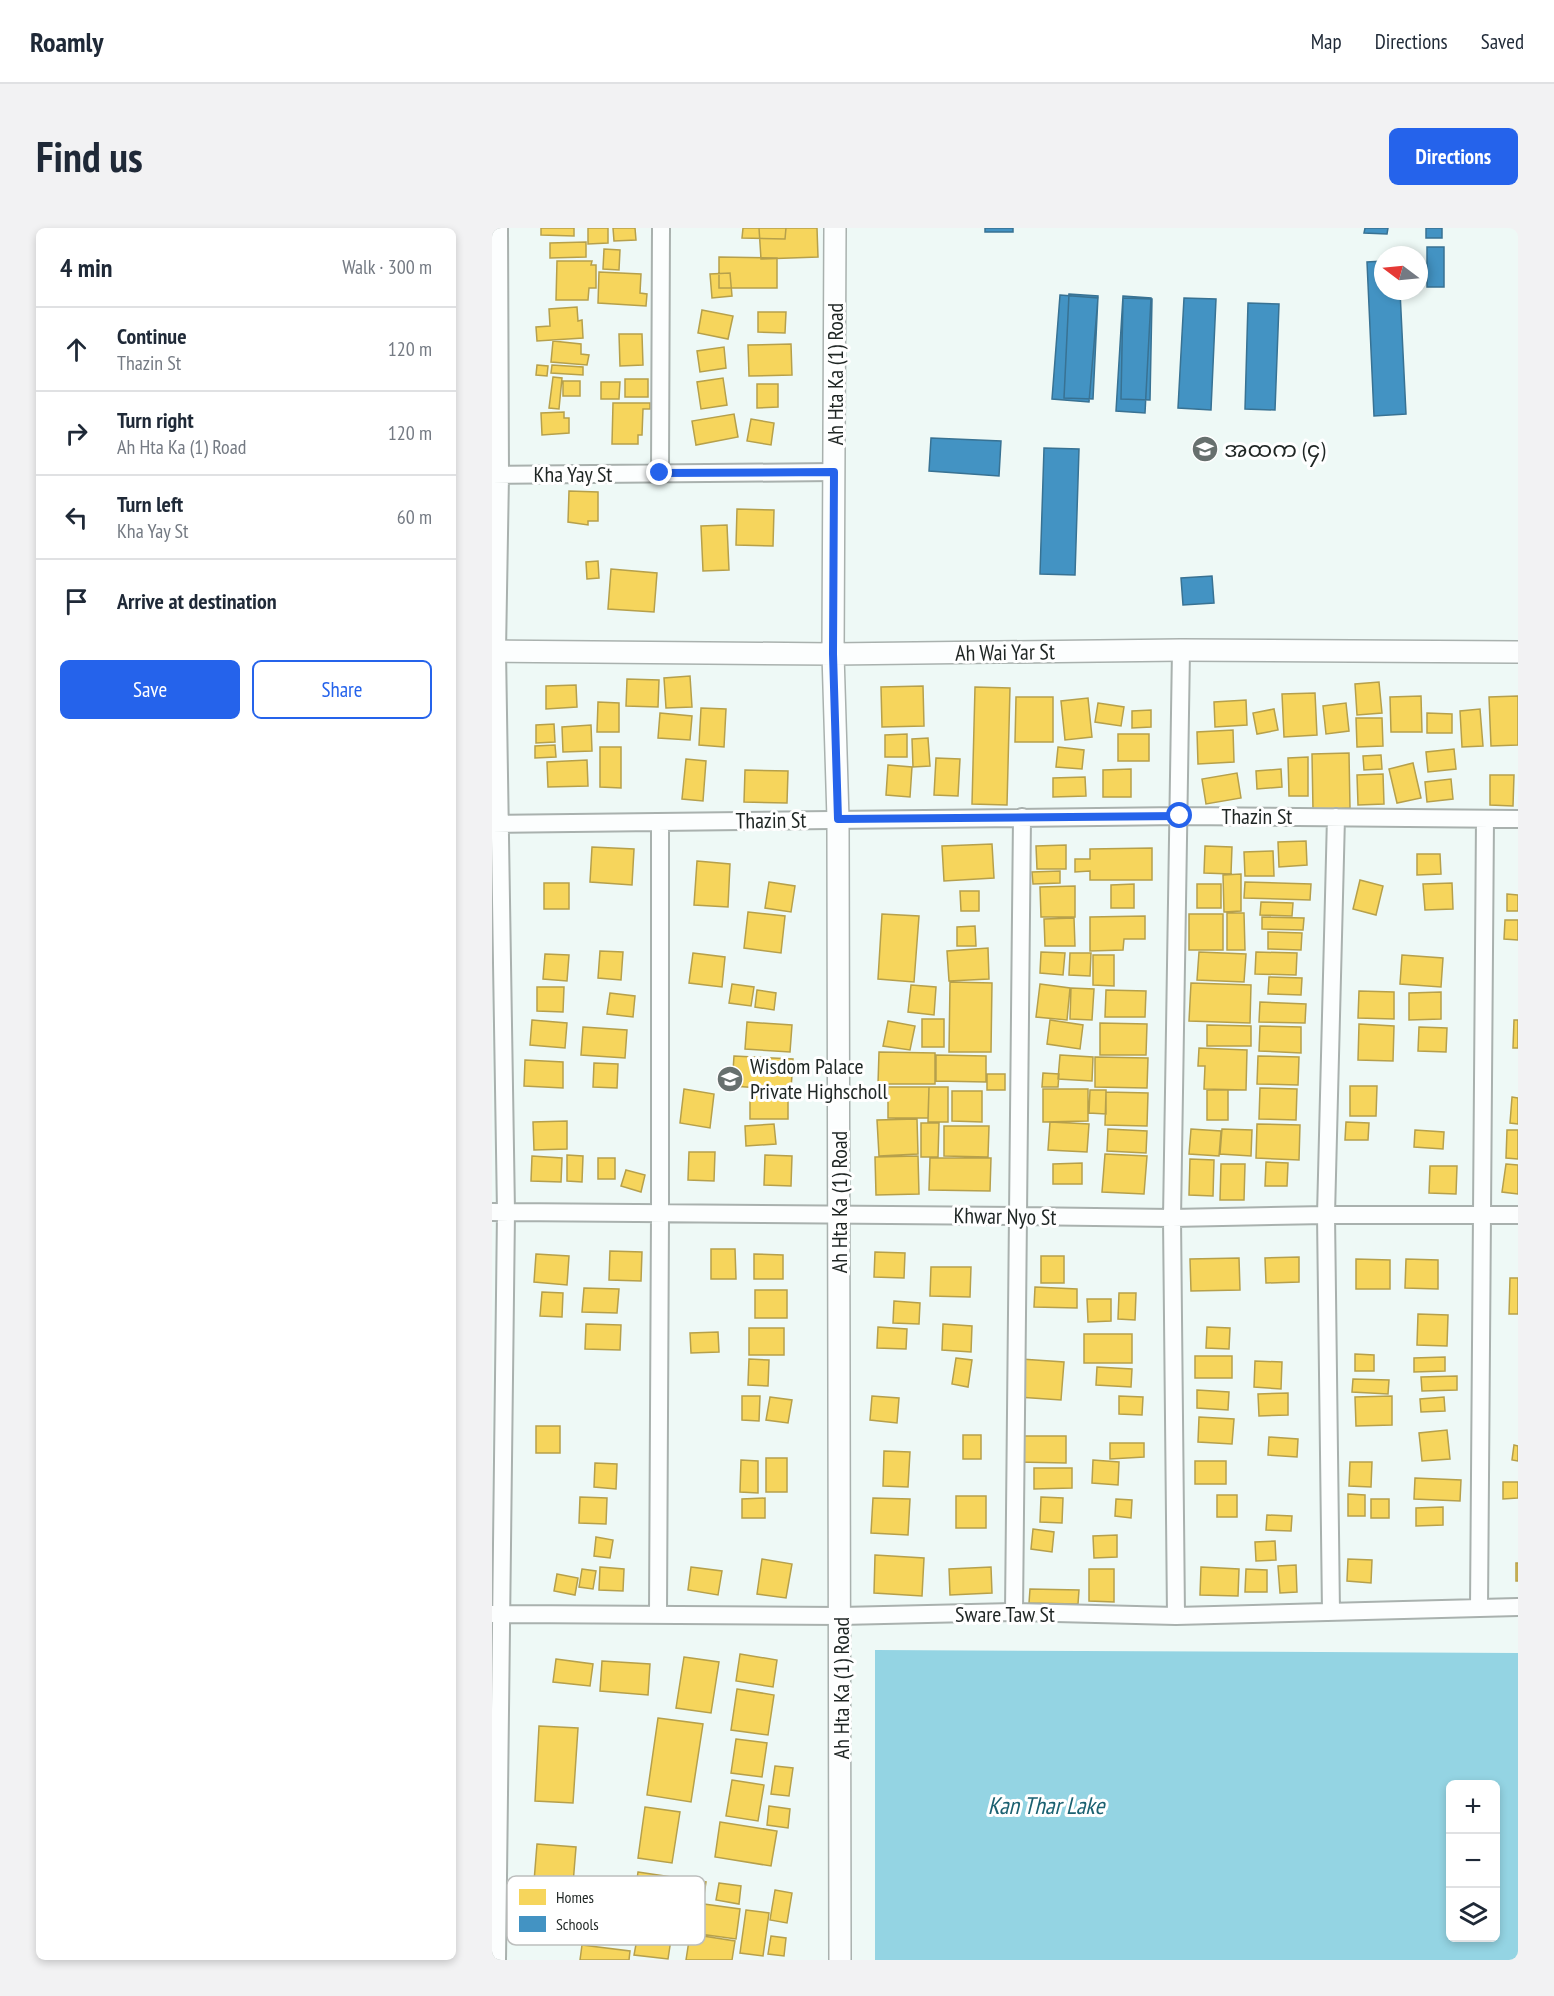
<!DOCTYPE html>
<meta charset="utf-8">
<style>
:root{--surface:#fff;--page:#f2f2f3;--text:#1f2937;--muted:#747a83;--line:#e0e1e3;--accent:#2563eb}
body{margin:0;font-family:"PT Sans Narrow","Noto Sans Myanmar",sans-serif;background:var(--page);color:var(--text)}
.controls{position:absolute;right:18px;bottom:18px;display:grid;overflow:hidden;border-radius:9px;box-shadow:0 3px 9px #0003}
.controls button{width:54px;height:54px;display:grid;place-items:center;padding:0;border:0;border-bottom:2px solid var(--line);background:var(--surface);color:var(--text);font:30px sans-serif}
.compass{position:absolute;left:882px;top:18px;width:54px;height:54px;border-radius:50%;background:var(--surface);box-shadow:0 3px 9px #0003;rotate:286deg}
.stop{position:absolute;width:18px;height:18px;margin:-14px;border:4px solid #2563eb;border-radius:50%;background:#fff}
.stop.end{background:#2563eb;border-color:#fff;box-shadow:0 2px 6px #0008}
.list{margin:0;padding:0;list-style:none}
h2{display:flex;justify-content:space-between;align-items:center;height:78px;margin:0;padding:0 24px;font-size:26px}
h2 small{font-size:20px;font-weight:400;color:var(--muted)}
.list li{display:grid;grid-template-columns:39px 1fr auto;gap:18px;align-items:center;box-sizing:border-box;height:84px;padding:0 24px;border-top:2px solid var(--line)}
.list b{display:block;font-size:22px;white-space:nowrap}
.list p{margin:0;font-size:20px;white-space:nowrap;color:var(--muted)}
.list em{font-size:20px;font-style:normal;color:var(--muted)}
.actions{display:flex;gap:12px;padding:18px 24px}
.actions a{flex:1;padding:14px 0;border:2px solid var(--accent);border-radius:9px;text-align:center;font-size:21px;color:var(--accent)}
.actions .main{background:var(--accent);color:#fff}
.icon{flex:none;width:33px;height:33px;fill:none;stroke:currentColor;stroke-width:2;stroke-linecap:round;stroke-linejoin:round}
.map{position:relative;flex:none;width:1026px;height:1732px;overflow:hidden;border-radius:9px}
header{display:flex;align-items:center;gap:36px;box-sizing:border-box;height:84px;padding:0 30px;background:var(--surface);border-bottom:2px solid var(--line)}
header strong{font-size:28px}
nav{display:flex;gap:33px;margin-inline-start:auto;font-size:21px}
.intro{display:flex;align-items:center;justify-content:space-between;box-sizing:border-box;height:144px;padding:0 36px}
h1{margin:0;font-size:42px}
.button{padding:15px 27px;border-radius:9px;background:var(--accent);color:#fff;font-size:21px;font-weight:700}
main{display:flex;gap:36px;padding:0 36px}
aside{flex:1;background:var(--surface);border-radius:9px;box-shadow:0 3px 9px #0003}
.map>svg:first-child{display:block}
</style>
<header>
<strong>Roamly</strong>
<nav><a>Map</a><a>Directions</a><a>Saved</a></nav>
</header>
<div class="intro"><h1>Find us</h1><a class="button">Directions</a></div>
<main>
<aside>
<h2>4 min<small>Walk · 300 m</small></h2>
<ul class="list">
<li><svg class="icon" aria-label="ahead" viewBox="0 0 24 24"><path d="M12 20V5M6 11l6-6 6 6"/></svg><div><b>Continue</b><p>Thazin St</p></div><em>120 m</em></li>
<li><svg class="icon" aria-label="right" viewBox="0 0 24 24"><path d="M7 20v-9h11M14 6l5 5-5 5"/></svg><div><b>Turn right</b><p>Ah Hta Ka (1) Road</p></div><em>120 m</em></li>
<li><svg class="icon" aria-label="left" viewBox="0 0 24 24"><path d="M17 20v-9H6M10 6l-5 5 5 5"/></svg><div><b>Turn left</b><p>Kha Yay St</p></div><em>60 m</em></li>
<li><svg class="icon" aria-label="arrive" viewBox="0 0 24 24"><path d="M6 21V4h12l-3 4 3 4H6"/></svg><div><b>Arrive at destination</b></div></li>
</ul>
<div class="actions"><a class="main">Save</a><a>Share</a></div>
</aside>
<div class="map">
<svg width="1026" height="1732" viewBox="0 0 1026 1732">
<rect width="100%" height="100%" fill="#eef9f6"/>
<path fill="#94d4e3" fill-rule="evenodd" d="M383,1422L1026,1425V1732H383ZM958,1556H1004V1710H958Z"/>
<path fill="#f6d55c" stroke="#b6a04b" stroke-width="1.5" d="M49,0H82V8L49,7Z
M96,0H116V15L96,16Z
M121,0H143L144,12L122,13Z
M251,0H294L293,11L250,10Z
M267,0H325L326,29L269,31Z
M94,14V29L58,30V15Z
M112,21L128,22L127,42L111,41Z
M227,29L285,30V60H227Z
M65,33H100L99,37H104V60H97L96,72H64Z
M107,44L149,46L148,65L155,66L154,78L106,75Z
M238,45L240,68L220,70L218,46Z
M85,79L86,93L90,92L91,110L45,113L44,99L58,98L57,81Z
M210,82L241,88L236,111L206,105Z
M266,84H294L293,105L266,104Z
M127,106H150L151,137L128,138Z
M61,113L89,116V126L97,127L95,137L59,134Z
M299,116L300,147L257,148L256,117Z
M232,119L234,140L208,144L205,123Z
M45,137L56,138L55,148L44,147Z
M60,137L91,139V147L59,145Z
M61,149L70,150L67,181L57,180Z
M231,150L235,177L209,181L205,154Z
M133,151H156V169H133Z
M71,153H88V168H71Z
M109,154H128L127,171H109Z
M265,156H286V179L265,180Z
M121,175H158V181H151L150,207H146V216H120Z
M72,184V190H77V205L50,207L49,185Z
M242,186L246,209L204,217L200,193Z
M259,191L282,195L279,217L255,213Z
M77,263L106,264V293H96V297L76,294Z
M245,281L282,282L281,318L244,317Z
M235,297L237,342L211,343L209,298Z
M106,333L107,350L95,351L94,334Z
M119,341L165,345L162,384L116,381Z
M198,448L200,479L174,480L172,450Z
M135,451L167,452L166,479L134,478Z
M887,454L890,485L865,487L863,456Z
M84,457L85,479L54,481V458Z
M431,458L432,498L390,499L389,459Z
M483,459L518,460L515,577L480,576Z
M823,465L825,507L792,509L790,466Z
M929,468L930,504H899L898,469Z
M1026,468V517L999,518L997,469Z
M524,469H561V514H523Z
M596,470L600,509L573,512L569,473Z
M754,472L755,497L723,499L722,474Z
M106,474L127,475V504H105Z
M606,475L632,479L629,498L603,494Z
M854,475L857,503L834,506L831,478Z
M209,480L234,481L232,519L207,517Z
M782,481L786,502L765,506L761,485Z
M988,481L991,518L970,519L968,483Z
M659,482V499L640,500V483Z
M168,485L200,488L198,512L166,510Z
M935,485L960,486V505H935Z
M864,490H890L891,518L865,519Z
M62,496L63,514L44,515V497Z
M99,497L100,523L71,524L70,499Z
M741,502L742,534L706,536L705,504Z
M415,506V529H393V507Z
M626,506H657V533H626Z
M436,510L438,538L421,539L420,511Z
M63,517L64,529L43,530V518Z
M108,519H129V560L108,559Z
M566,519L592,522L590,541L564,539Z
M962,521L964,541L936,544L934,524Z
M857,525L858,580L821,582L820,526Z
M889,527L890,541L872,542L871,528Z
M816,529V568H797L796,530Z
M444,530L468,531L466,568L442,567Z
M194,531L214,533L211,573L190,571Z
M95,532L96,558L56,559L55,534Z
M921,535L929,570L905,575L897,541Z
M396,537L420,539L418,569L394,567Z
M639,541V569H611V542Z
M789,541L790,559L765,561L764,543Z
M253,542L296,543L295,575L252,574Z
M745,545L749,570L714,576L710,551Z
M891,546L892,576L866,577L865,547Z
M998,547H1022L1021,578L998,577Z
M593,549L594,568L561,569V550Z
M959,551L961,571L935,574L933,554Z
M814,613L815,637L787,639L786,614Z
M500,616L502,650L452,653L450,618Z
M574,617V641H545L544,618Z
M713,618L740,619L739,646L712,645Z
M100,619L142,621L140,657L98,654Z
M660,620V652H598V643L583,644V631H598V621Z
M781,623L782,648H753L752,624Z
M925,626H948L949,646L925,647Z
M205,633L238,636L236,679L202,677Z
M568,643V655L541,656L540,644Z
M749,646V683L732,684L731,647Z
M868,652L891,658L884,687L861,681Z
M277,654L303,658L299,684L273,680Z
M753,654L819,656L818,672L752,670Z
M52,655H77V681H52Z
M960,655L961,681L933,682L931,656Z
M642,656V680H619V657Z
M705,656H729V680H705Z
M583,658V689H549L548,659Z
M468,663H487V683H469Z
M1015,666L1026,667V683H1015Z
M769,674L801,675L800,688L768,687Z
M256,684L293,688L289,725L252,720Z
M735,685H752L753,722H735Z
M390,686L427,688L422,754L386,751Z
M697,686H731V722H697Z
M653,688V711H632L631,722L598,723V689Z
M770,689L812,690L811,702L770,701Z
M582,690L583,718H553L552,691Z
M1013,692H1026V712L1012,711Z
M483,698L484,718H465V699Z
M776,704L810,705L809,722L776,721Z
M496,720L497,751L457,753L455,723Z
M108,723L131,724L129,752L106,750Z
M549,724L573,725L571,747L548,745Z
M707,724L754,726L752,754L705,752Z
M764,724L805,725L804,747L763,746Z
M201,725L233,729L230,759L197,755Z
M578,725H599L598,748L577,747Z
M53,726L77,727L75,753L51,751Z
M601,727H622V758L601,757Z
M910,727L951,730L949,759L908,756Z
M777,749L810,750L809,767L776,766Z
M458,754L500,755L499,824H457Z
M699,755L759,757L758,795L697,793Z
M240,756L262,759L259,778L237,775Z
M548,756L578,760L575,792L544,789Z
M419,757L444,759L442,787L416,784Z
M45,759H72L71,784L45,783Z
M579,760L602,761L600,792L578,791Z
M265,762L284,765L282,782L263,779Z
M614,762L654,763L653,789H613Z
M867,763L902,764V791L866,790Z
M949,764V791L917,792V765Z
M118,765L143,768L141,789L115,786Z
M768,774L814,776L813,795L767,794Z
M430,791H452V819H430Z
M40,792L75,795L73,820L38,817Z
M558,792L591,797L588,821L555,816Z
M1022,792H1026V820H1021Z
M396,793L423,798L418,822L391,818Z
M255,794L300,797L298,824L253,821Z
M608,795L655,796L654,827H608Z
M867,796L902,798L901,833L866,832Z
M715,797L759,798V818H715Z
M768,798L809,799V825L767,823Z
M91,799L135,802L133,830L89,827Z
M927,799L955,800L954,824L926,823Z
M707,820L755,822L754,862L712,861L713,838H706Z
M387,824L443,825V856H386Z
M444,827L494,828V854L444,853Z
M568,827L601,829L600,853L566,851Z
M242,828L301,831L299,862L240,858Z
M766,828L807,829L806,857L765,856Z
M603,829L656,830L655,860L603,859Z
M33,832L71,834V860L32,858Z
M102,835L126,836L125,860L101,859Z
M551,845L567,846L566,859H550Z
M495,846H513V862H495Z
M858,858H885L884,888H858Z
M396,859H437L436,890H396Z
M437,859H456V894H436Z
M768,860L805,861L804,892L767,891Z
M192,861L222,866L218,900L188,895Z
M551,861H596V893L551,894Z
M598,862H614V886L597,885Z
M715,862H736V892H715Z
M460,863H490V894L460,893Z
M614,864L656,865L655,898L613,897Z
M258,867H296V891H258Z
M1020,869L1026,870V896L1018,895Z
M425,891L426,926L387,928L385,892Z
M75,893V921L42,922L41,894Z
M558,894L597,896L595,924L556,922Z
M854,894L877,895L876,912H853Z
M429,895H447L446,929H429Z
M282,896L284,916L254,918L253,898Z
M765,896L808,897L807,932L764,930Z
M452,898H497L496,929L452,928Z
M616,901L655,903L654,925L615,923Z
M699,901L729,903L727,928L697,926Z
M730,901L760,902L759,928L728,926Z
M923,902L952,904L951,921L922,919Z
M1015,902H1026V931L1014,930Z
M197,924H223L222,953L196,952Z
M613,926L655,928L652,966L610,964Z
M75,927L91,928L90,954L75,953Z
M273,927L300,928L299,958L272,957Z
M40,928L70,930L69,954L39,953Z
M426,928L427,966L384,967L383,929Z
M106,930H123V951H106Z
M438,930H499L498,963L437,962Z
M698,931L722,932L721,968L697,967Z
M774,934L796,935L795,958H773Z
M590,935V956H561V936Z
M729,936H753L752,972H728Z
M1014,936L1026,937V966L1010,964Z
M938,938H965L964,966L937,965Z
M134,942L153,947L149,964L129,958Z
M219,1021H243L244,1051H219Z
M118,1023L150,1024L149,1053L117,1052Z
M383,1024L413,1025L412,1050L382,1049Z
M44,1026L77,1028L75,1057L42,1054Z
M262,1026L291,1027V1051H262Z
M549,1028H572V1055H549Z
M807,1029V1054L774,1055L773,1030Z
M747,1030L748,1062L699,1063L698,1031Z
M864,1031L898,1032V1061H864Z
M914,1031L946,1032V1061L913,1060Z
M439,1039H479L478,1069L438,1068Z
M1018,1050H1026V1086H1017Z
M543,1059L585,1061V1080L542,1079Z
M92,1060L127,1061L125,1085L90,1084Z
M263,1062H295V1090H263Z
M50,1064L71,1065L70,1089L48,1088Z
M627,1065H644L643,1092L626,1091Z
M595,1071H619V1093L596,1094Z
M402,1073L428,1075L427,1096L401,1095Z
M926,1086L956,1087L955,1118L925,1117Z
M94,1096L129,1097L128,1122L93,1121Z
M451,1096L480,1098L479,1124L450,1122Z
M386,1099L415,1101L414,1121L385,1120Z
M715,1099L738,1100L737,1121L714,1120Z
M257,1100H292V1127H257Z
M226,1104L227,1124L199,1125L198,1105Z
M592,1106H640V1135H592Z
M863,1126L882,1127V1143H863Z
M703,1128H740V1150H703Z
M953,1129V1143L922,1144V1130Z
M464,1130L480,1132L476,1159L460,1156Z
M257,1131L277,1132L276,1158L256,1157Z
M529,1131L572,1134L569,1172L526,1169Z
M763,1133L790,1134L789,1161L762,1159Z
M605,1139L640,1141L639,1159L604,1157Z
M965,1148V1162L930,1163L929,1149Z
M861,1151L897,1152L896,1166L860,1164Z
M705,1162L737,1164L736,1182L705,1180Z
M796,1165V1187L767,1188L766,1166Z
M250,1168H268L267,1193L250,1192Z
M380,1168L407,1170L405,1195L378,1192Z
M627,1168L651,1169L650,1187L627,1186Z
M900,1168V1197L864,1198L863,1169Z
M278,1169L300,1172L296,1195L274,1192Z
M952,1169L953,1183L929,1184L928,1171Z
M707,1189L742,1191L740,1216L706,1214Z
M44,1198H68V1225H44Z
M955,1202L958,1231L930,1233L927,1205Z
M471,1207H489V1231H471Z
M527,1208H574V1235L526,1234Z
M777,1209L806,1211L805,1229L776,1227Z
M618,1215H652V1229L618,1231Z
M1022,1217L1026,1218V1233L1020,1232Z
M392,1223L418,1224L416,1259L391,1258Z
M274,1230H295V1264H274Z
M249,1232L266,1233V1265L248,1264Z
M601,1232L627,1234L626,1257L600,1255Z
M703,1233H734V1256H703Z
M858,1234H880L879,1259L857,1258Z
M103,1235L125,1236L124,1261L102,1259Z
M542,1240H580V1260L542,1261Z
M923,1250L969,1252L968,1273L922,1271Z
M1011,1254H1026V1270L1011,1271Z
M856,1266L873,1267V1288H856Z
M725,1267H745V1289H725Z
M464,1268H494V1300H464Z
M88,1269L115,1270L114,1296L87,1295Z
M549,1269L571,1270L570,1295L548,1294Z
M273,1270V1290H250V1271Z
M381,1270L418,1271L416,1307L379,1305Z
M624,1271L640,1272L639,1290L623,1288Z
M879,1271H897V1290H879Z
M951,1279V1297L924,1298V1280Z
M775,1287L800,1288L799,1303L774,1302Z
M541,1301L562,1304L560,1324L539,1321Z
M625,1307V1329L602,1330L601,1308Z
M104,1309L121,1312L118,1330L102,1328Z
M783,1313L784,1332L764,1333L763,1314Z
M383,1327L432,1330L430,1368L382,1365Z
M270,1331L300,1336L294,1370L265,1366Z
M856,1331L880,1332L879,1355L855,1353Z
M1024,1335H1026V1353H1024Z
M804,1337L805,1364L788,1365L786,1338Z
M108,1339L132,1341L131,1363L107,1362Z
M199,1339L230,1343L226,1367L196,1362Z
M499,1339L500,1365L458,1367L457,1341Z
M709,1339L747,1341L746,1368L708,1367Z
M90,1341L104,1343L101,1361L87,1359Z
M597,1341H622V1374L597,1373Z
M754,1341L775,1342V1364H753Z
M65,1346L86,1350L83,1367L62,1363Z
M538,1361L587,1362L586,1376L537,1375Z
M248,1426L285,1432L281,1459L244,1453Z
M192,1429L227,1434L219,1485L184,1480Z
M64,1431L101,1436L98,1458L61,1454Z
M110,1433L158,1436L156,1467L108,1463Z
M245,1461L282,1467L276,1507L239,1502Z
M166,1490L211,1496L199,1574L155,1567Z
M47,1498L86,1500L81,1575L43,1573Z
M244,1511L275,1515L270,1549L239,1545Z
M283,1538L301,1540L297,1568L279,1566Z
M240,1552L272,1557L266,1593L234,1588Z
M277,1578L298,1581L296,1600L275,1597Z
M153,1579L188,1584L180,1635L146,1630Z
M228,1594L285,1603L279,1638L223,1629Z
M45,1616L84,1619L80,1668L41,1666Z
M146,1644L179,1649L171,1700L139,1695Z
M199,1652L214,1654L212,1667L197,1665Z
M227,1655L249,1658L247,1676L224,1672Z
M283,1662L300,1665L295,1695L278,1692Z
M190,1673L248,1681L244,1711L186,1703Z
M254,1682L277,1685L271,1728L248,1725Z
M147,1700L180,1705L176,1731L142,1727Z
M198,1706L243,1713L240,1732H194Z
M279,1708L294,1710L292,1728L276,1726Z
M90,1717L138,1723L137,1732H88Z"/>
<path fill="#4393c3" stroke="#387293" stroke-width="1.5" d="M493,0H521V4H493Z
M873,0H896L895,6L872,5Z
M934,0H950V10H934Z
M935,19H952V59H935Z
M891,33V63H908L914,186L882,188L875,34Z
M577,66L606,68L601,171L572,170Z
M568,67L606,70L597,174L560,171Z
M631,68L659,70L653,185L624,183Z
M631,70L660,71L658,172L629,171Z
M692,70L724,71L719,182L686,180Z
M756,75L787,76L783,182L753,181Z
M439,210L509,213L507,248L437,243Z
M552,220L587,221L583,347L548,346Z
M720,348L722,375L691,377L689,350Z"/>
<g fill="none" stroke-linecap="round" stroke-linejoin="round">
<defs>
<path id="minor" d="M168,245L169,0
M0,247L342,244
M0,596L688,588L1026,591
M0,984L526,988L680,990L834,987H1026
M987,1380L993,591
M522,1384L530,589
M839,1384L834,987L844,589
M0,1386L349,1388L522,1384L684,1388L1026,1379
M166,1387L168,987V594
M684,1388L680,990L689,422
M5,1732L14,984L5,423L8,247L7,0"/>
<path id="tertiary" d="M343,0L341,426L346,591L348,1732
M0,423L341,426L689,422L1026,424"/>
</defs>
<use href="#minor" stroke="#a9b1ae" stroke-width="20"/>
<use href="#tertiary" stroke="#a9b1ae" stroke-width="24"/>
<use href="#minor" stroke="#fcfefe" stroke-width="16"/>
<use href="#tertiary" stroke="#fcfefe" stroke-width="21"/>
</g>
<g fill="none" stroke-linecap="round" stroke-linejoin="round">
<path stroke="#2563eb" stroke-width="8" d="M168,245L342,244L341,426L346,591L688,588"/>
</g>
<defs>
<symbol id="school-disc" viewBox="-11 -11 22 22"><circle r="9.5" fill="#67706e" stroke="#fff"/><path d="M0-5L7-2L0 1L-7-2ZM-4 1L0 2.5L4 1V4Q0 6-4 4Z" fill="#fff"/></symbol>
</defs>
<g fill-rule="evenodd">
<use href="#school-disc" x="698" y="206" width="30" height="30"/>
<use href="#school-disc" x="223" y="836" width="30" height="30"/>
</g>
<g text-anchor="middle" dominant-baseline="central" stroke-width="6" stroke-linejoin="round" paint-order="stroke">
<g font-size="22" fill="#1f2624" stroke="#fff">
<text transform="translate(343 146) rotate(-90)">Ah Hta Ka (1) Road</text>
<text x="81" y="246">Kha Yay St</text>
<text transform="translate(513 424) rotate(-1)">Ah Wai Yar St</text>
<text x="765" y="588">Thazin St</text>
<text transform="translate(279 592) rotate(-1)">Thazin St</text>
<text transform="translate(347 974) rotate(-90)">Ah Hta Ka (1) Road</text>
<text transform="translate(513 988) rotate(1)">Khwar Nyo St</text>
<text x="513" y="1386">Sware Taw St</text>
<text transform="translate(349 1460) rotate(-90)">Ah Hta Ka (1) Road</text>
</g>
<g font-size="22" fill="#1f2624" stroke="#fff" text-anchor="start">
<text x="732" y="221">အထက (၄)</text>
<text x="258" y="838">Wisdom Palace<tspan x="258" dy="25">Private Highscholl</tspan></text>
</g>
<g font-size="24" font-style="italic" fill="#1b6171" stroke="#fff">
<text x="554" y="1577">Kan Thar Lake</text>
</g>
</g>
<rect x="15" y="1648" width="198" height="69" rx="9" fill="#fff" stroke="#bcbebd" stroke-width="1.5"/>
<rect x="27" y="1661" width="27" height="16" fill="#f6d55c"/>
<rect x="27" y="1688" width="27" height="16" fill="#4393c3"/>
<g font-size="16" fill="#1f2624">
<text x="64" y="1675">Homes</text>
<text x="64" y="1702">Schools</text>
</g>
</svg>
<div class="controls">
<button>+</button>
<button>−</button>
<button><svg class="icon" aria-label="layers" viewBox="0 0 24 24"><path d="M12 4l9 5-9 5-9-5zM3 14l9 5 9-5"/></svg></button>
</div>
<svg class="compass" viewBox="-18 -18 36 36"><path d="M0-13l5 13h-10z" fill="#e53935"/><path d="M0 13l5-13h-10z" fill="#747a83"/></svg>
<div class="stop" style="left:688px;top:588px"></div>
<div class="stop end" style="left:168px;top:245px"></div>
</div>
</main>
